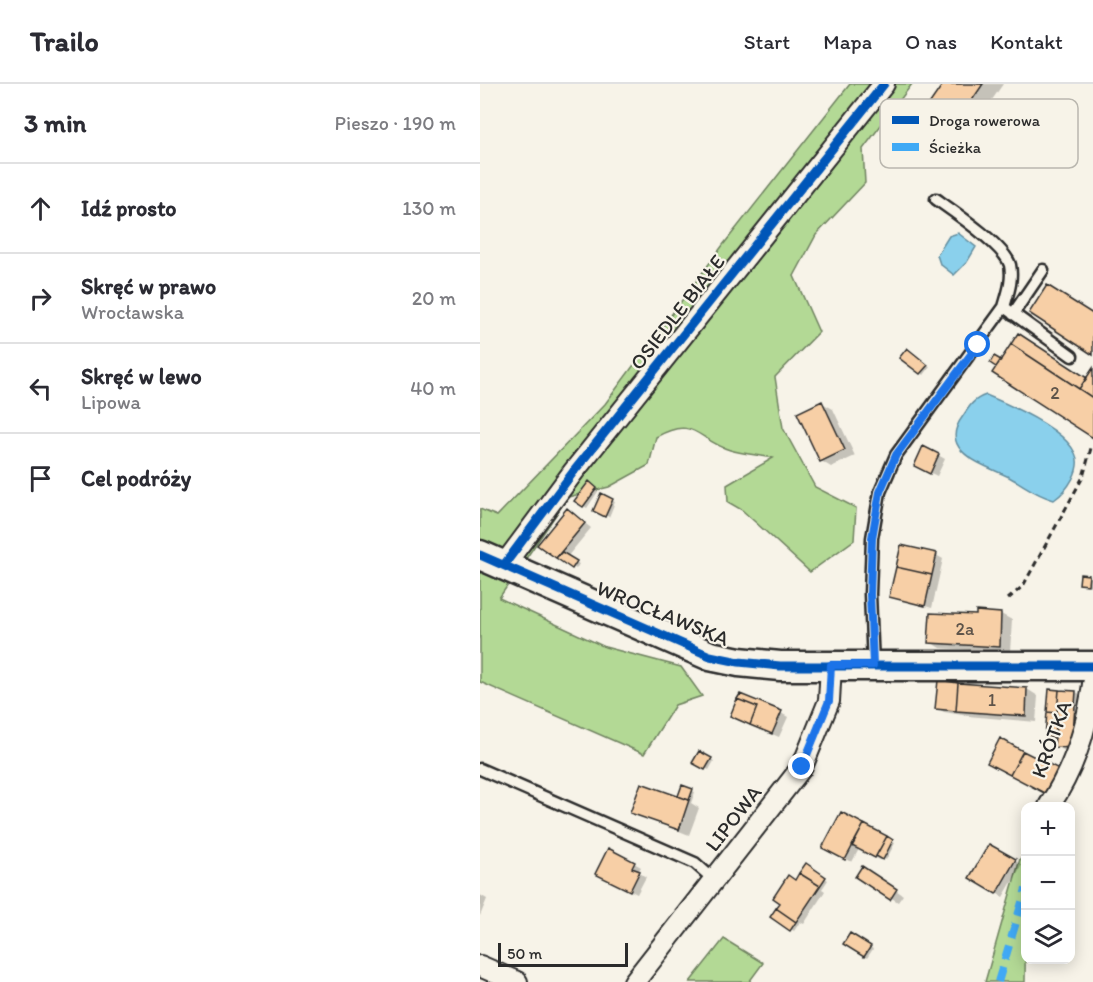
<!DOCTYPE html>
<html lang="pl">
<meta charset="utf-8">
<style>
:root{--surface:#fff;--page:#f7f7f7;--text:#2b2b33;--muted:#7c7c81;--line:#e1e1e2}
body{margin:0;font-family:Itim,sans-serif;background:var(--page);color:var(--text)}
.controls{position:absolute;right:18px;bottom:18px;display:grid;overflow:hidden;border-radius:12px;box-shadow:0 3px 15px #0003}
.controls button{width:54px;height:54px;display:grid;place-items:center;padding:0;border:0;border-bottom:2px solid var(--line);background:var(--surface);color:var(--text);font:30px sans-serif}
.scale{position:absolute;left:18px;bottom:15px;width:130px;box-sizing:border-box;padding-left:6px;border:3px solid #2b2b2b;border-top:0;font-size:16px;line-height:21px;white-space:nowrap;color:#2b2b2b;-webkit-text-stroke:4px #f7f3e8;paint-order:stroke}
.stop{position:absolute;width:18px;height:18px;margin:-14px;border:4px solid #1a73e8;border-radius:50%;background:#fff}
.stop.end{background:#1a73e8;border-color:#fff;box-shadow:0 2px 6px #0008}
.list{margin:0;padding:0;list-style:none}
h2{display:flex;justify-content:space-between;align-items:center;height:78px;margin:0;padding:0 24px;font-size:26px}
h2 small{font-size:20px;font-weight:400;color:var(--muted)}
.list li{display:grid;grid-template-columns:39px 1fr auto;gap:18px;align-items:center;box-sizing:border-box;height:90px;padding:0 24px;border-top:2px solid var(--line)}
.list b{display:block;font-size:22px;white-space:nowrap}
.list p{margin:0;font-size:20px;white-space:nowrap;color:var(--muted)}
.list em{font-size:20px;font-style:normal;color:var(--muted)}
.icon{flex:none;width:33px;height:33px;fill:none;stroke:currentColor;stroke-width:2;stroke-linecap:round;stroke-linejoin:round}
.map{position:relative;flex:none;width:613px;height:898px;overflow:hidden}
header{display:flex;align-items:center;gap:36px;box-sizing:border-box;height:84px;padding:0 30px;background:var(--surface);border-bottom:2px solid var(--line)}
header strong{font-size:28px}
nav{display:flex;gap:33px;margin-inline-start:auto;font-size:21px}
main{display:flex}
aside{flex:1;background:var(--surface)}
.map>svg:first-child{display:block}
</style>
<header>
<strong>Trailo</strong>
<nav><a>Start</a><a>Mapa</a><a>O nas</a><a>Kontakt</a></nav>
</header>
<main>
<aside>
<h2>3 min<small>Pieszo · 190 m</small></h2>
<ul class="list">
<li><svg class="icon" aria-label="ahead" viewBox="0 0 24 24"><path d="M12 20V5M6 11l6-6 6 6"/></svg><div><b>Idź prosto</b></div><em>130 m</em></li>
<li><svg class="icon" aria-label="right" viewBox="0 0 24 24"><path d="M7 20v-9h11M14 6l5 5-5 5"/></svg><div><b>Skręć w prawo</b><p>Wrocławska</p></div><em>20 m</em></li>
<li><svg class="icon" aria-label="left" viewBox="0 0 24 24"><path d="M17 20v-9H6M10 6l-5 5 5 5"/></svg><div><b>Skręć w lewo</b><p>Lipowa</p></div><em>40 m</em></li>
<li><svg class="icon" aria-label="arrive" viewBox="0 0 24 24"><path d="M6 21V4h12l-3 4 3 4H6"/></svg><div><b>Cel podróży</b></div></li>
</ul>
</aside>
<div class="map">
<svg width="613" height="898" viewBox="0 0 613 898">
<rect width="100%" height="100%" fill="#f7f3e8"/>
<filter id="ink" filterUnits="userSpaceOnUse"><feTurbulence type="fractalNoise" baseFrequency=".0167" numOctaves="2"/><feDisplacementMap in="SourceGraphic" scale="12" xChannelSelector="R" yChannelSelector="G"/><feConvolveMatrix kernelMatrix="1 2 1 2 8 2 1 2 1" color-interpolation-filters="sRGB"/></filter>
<g filter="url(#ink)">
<path fill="#b3d995" stroke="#6f8260" stroke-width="1.5" d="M370,0H432L383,65L385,99L336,151L314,192L339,248L295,293L303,344L335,403L376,424L374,456L330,488L262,426L248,418L247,401L293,374C279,371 264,370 250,366C217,356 215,331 176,353L169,381L129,403L88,413L19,514L125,563L201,583L222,612L195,621L164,670L0,598V425L17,432L125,320L243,161Z
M540,775L546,777L545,898H505Z
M244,855L283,879L269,898H210Z"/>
<path fill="#8ad0ec" stroke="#648e9f" stroke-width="1.5" d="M478,149L496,163L487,178L474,191L460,180L457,171L469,152Z
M506,311C530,321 584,345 595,369C603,385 587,407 574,416C555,411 546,402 529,393C505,381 456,368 483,332C490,321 494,315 506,311Z"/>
<path fill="#0003" d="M465,0H523L476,68L462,60Z
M430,268L450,283L444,291L421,274Z
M342,319L353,325L375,372L351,383L341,377Z
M458,371L465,375L457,392L443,385Z
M109,399L119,406L107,424L96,417Z
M121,411L135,418L129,433L115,426Z
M88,426L111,444L87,473L99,480L96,485L59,461Z
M456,471L463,475L452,524L411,512Z
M602,492L612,494L611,502L601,499Z
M497,529L521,530L532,536L530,568L460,564L450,558L497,533Z
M547,605L558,612L556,638L488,632L464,628L457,624Z
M596,608L603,612L598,667L583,666L576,662V654L567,652Z
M301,629L308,633L299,653L259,636Z
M220,669L234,677L229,686L214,678Z
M203,703L215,708L211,719L219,724L209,751L152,728L199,714Z
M362,730L415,759L406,776L403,774L402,777L379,765L372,778L344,763Z
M509,762L542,781L523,813L491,794Z
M154,779L161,783L158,788L166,793L157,810L124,793Z
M326,781L348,796L342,805L345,807L324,840L320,838L314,847L292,833Z
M389,788L423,811L418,818L377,792Z
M0,811L7,815L0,832Z
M371,851L393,865L387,874L365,860Z"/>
<path fill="#f7cfa6" stroke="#2b2b2b" stroke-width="1.5" d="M463,0H503L462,61L434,42Z
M567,201L613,230V271L549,229Z
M538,249L607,294L599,305L531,260Z
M531,260L613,314V354L512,289Z
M427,264L448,281L440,290L419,274Z
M514,272L521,276L516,283L510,279Z
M613,284V314L599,305Z
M342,317L365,366L340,378L317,329Z
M443,362L459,370L450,390L434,382Z
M109,397L117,404L103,423L94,417Z
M121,409L133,415L125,433L113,427Z
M87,424L105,439L76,474L57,461Z
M421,461L457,469L452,491L416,483Z
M82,468L97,477L92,485L76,474Z
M416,483L452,491L445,522L409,513Z
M600,490L609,491L608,501L599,500Z
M496,527L521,529L520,563L448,559L450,529L496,531Z
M458,596L478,599L476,627L455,625Z
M478,599L547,604L546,632L476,627Z
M569,605L579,606L577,629L567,628Z
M579,606L596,607L592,664L574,663Z
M260,610L302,627L292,650L270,641L277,623L257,615Z
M257,615L277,623L270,641L250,632Z
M567,628L577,629L575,654L565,653Z
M520,654L543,667L530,691L507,679Z
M219,667L232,674L225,686L212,679Z
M543,667L581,686L568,711L530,691Z
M161,699L209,716L199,746L150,729Z
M202,701L213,705L209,716L198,712Z
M361,728L384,740L365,776L342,764Z
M384,740L407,752L395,774L372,762Z
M407,752L413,756L403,776L396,772Z
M509,760L536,775L516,810L489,794Z
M128,764L155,778L152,784L160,787L150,807L115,790Z
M326,779L346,793L340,802L319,789Z
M382,782L417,805L410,816L375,793Z
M319,789L340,802L316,838L296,824L300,819L293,814L308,791L315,796Z
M296,824L316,838L310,847L290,833Z
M370,849L391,862L384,873L363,860Z"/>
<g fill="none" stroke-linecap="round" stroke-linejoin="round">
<defs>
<path id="lane" d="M456,115C473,127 525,162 530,181C533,196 528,209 524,223
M533,230L563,186
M393,581L390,510L392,454L400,408L416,371L524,223L592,272
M0,685L215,779L234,796"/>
<path id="street" d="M24,481L94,387L404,0
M569,722C594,685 607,645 613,600
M0,882L37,898
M154,898L322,683L349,617L351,581"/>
<path id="secondary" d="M0,471L230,572L259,578L300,582H613"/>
</defs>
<use href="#lane" stroke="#2b2b2b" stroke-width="15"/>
<use href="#street" stroke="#2b2b2b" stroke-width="24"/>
<use href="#secondary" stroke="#2b2b2b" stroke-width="33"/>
<path stroke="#2b2b2b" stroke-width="3" stroke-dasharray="6 4.5" stroke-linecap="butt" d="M528,515L543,502L603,393L611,364"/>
<use href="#lane" stroke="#f7f3e8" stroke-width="10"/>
<use href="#street" stroke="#f7f3e8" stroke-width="20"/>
<use href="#secondary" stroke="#f7f3e8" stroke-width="28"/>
<path stroke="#3fa9f5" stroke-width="8" stroke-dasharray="15 8" stroke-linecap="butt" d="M518,898L546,805"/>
<defs>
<path id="cycleway" d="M0,471L230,572L259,578L300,582H613
M24,481L94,387L404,0"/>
</defs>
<use href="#cycleway" stroke="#f7f3e8" stroke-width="13"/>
<use href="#cycleway" stroke="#0057b8" stroke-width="9"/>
</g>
</g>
<g fill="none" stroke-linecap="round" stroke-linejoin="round" filter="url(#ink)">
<path stroke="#1a73e8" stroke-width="8" d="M322,683L349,617L351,581H393L390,510L392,454L400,408L416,371L498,261"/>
</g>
<g text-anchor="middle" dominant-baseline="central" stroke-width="4.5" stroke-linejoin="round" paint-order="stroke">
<g font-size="18" fill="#5e544a">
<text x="575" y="309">2</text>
<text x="485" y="545">2a</text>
<text x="512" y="616">1</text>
</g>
<g font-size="21" fill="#2b2b2b" stroke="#f7f3e8">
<text transform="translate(197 228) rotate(-52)">OSIEDLE BIAŁE</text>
<text transform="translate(183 529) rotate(22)">WROCŁAWSKA</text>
<text transform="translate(571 655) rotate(-70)">KRÓTKA</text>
<text transform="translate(253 734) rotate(-52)">LIPOWA</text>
</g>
</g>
<rect x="400" y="15" width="198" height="69" rx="9" fill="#f7f3e8" stroke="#bab7af" stroke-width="1.5"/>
<rect x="412" y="32" width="27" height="8" fill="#0057b8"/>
<rect x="412" y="59" width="27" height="8" fill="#3fa9f5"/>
<g font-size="16" fill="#2b2b2b">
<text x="449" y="42">Droga rowerowa</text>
<text x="449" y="69">Ścieżka</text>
</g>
</svg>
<div class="controls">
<button>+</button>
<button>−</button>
<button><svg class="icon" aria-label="layers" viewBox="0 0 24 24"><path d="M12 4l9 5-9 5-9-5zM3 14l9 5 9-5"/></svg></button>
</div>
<div class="scale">50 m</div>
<div class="stop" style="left:498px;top:261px"></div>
<div class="stop end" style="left:322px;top:683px"></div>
</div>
</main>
